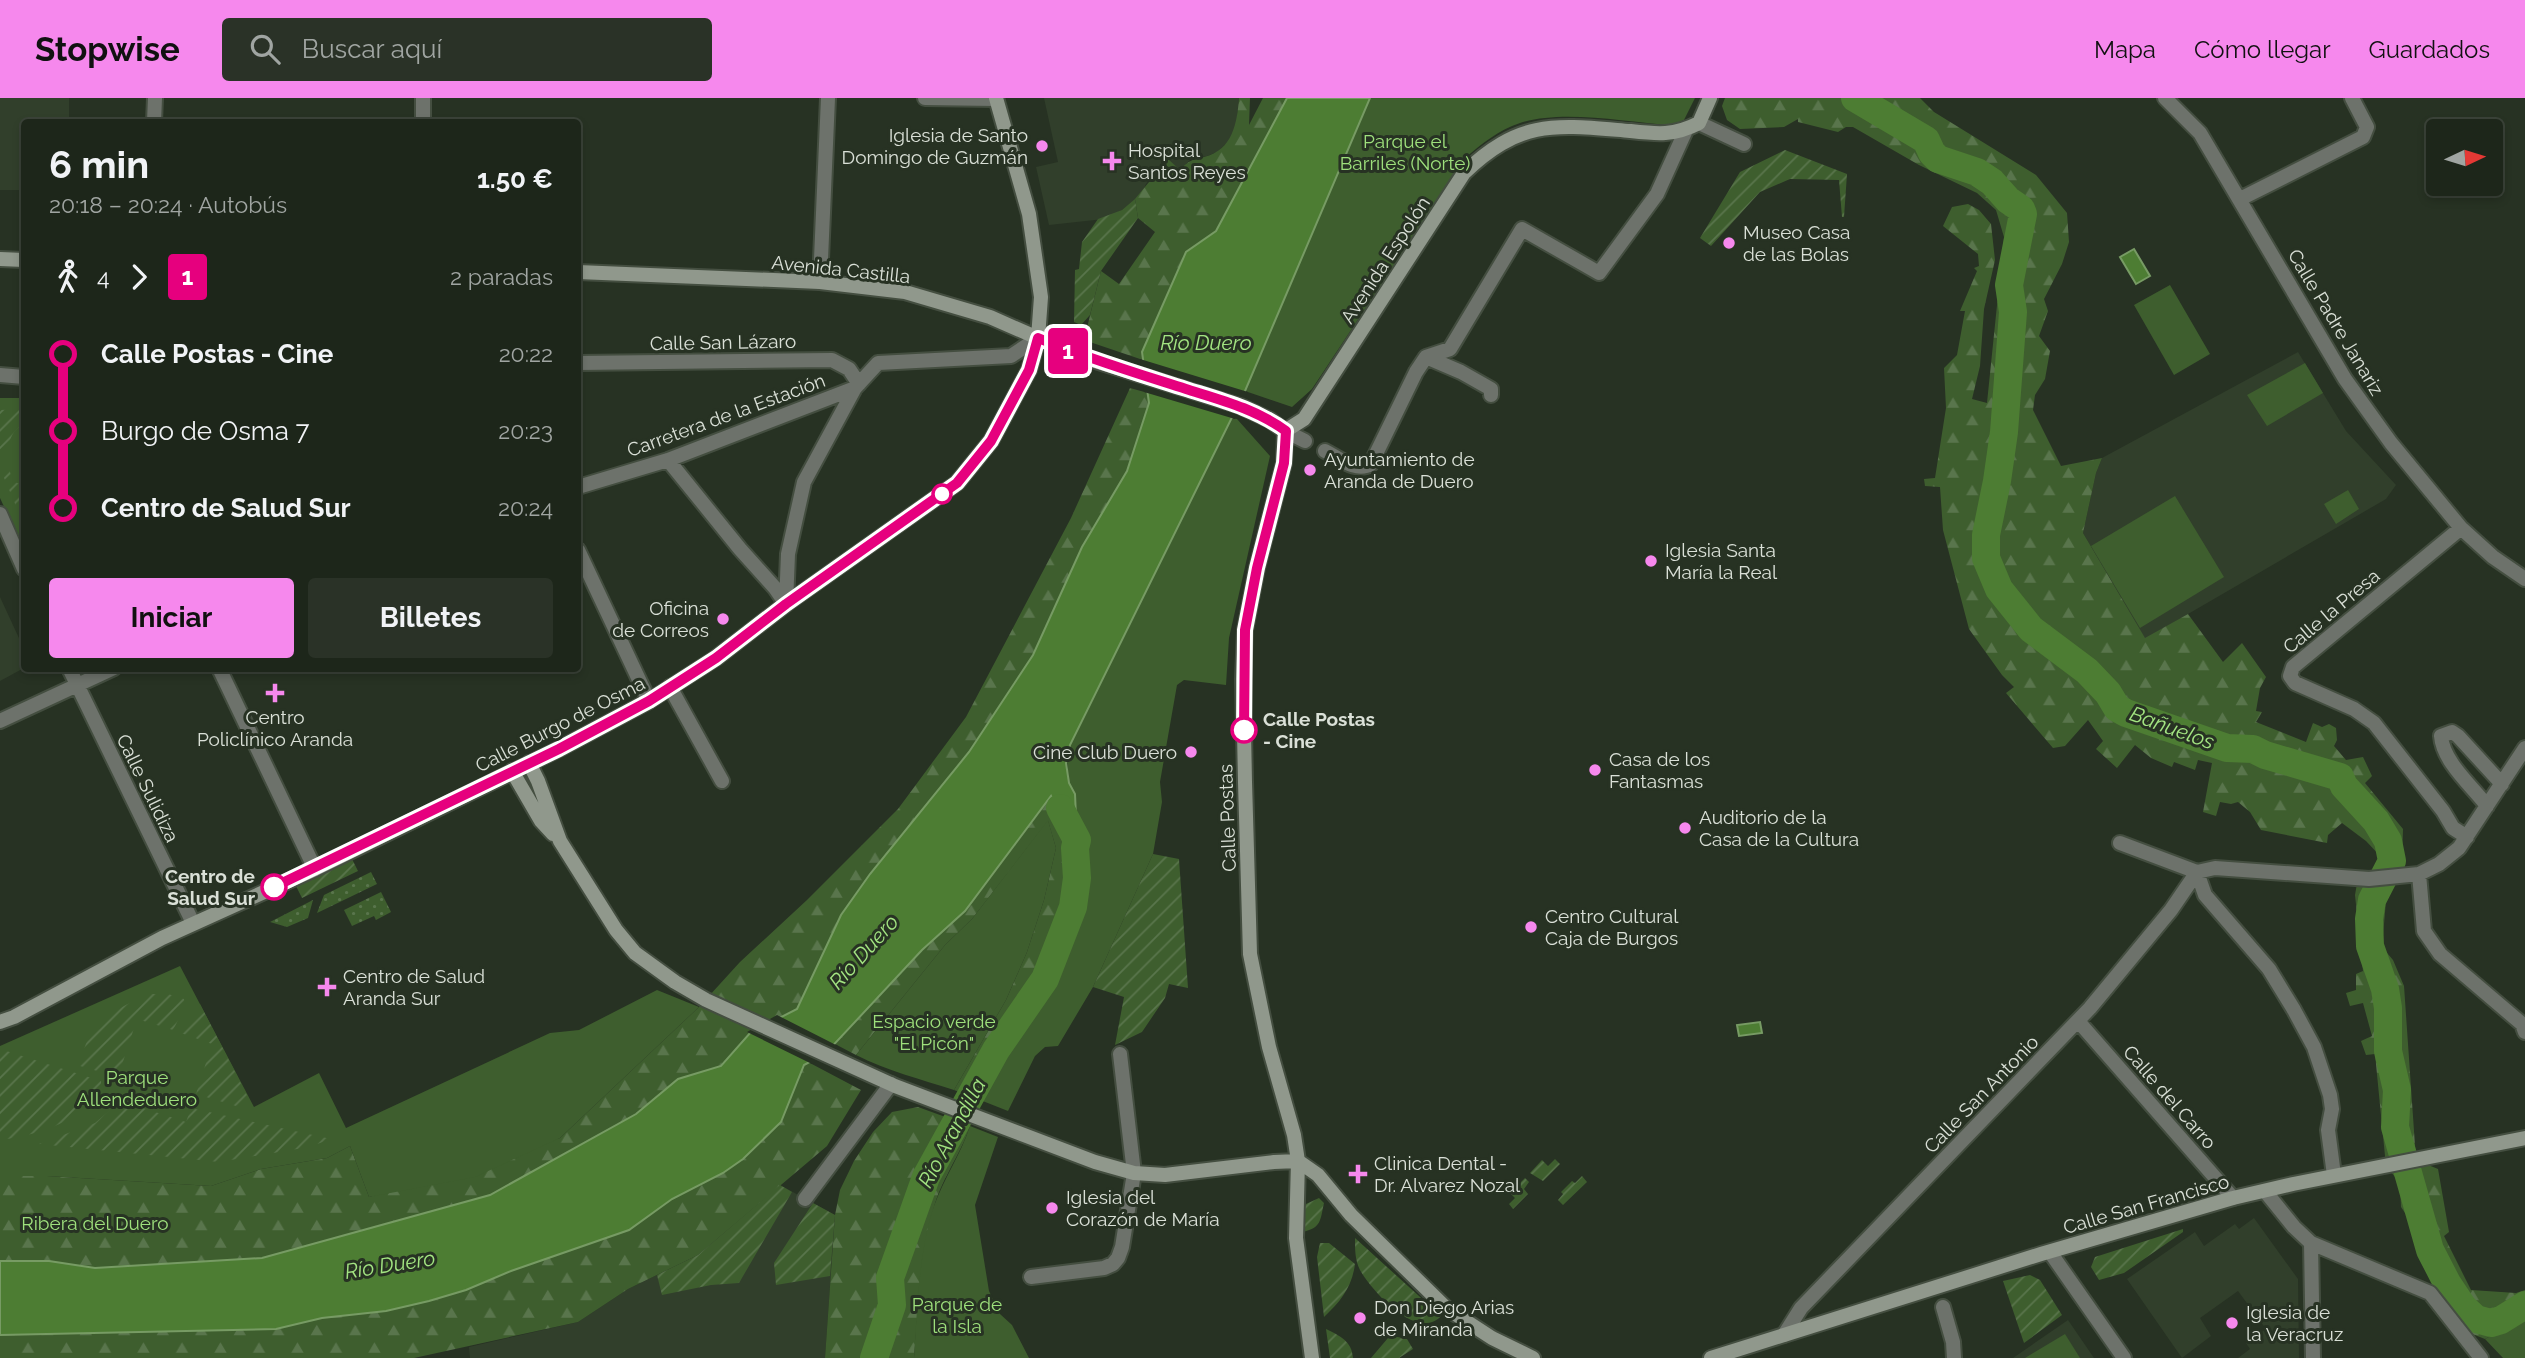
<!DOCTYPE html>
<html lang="es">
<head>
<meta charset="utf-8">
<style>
  body { margin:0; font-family:Raleway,sans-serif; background:#2a3227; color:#f1f3f6; height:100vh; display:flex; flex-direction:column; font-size:26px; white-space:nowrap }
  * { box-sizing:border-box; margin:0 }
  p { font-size:23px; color:#a0a5a2 }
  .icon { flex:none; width:38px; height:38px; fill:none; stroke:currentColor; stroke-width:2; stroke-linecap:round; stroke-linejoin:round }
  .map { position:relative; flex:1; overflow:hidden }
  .details { position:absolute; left:21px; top:21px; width:560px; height:553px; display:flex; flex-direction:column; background:#1d261a; border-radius:7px; box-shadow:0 4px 10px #0003,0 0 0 2px #3b4339 }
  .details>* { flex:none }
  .badge { padding:0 14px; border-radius:5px; font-size:24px; line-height:46px }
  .needle { width:46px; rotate:86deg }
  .buttons { position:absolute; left:2426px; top:21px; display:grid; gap:14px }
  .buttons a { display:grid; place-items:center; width:77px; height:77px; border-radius:7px; background:#1d261a; box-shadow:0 4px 10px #0003,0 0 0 2px #3b4339; font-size:35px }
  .map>.badge { position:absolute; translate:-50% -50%; box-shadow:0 0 0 4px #fff }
  .legs { display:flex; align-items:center; gap:10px; height:77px; padding:0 28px; font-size:23px }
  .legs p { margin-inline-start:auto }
  .head { display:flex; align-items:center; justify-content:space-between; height:119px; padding:0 28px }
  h1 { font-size:38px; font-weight:700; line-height:52px }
  .action { display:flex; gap:14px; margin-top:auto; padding:14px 28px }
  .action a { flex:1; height:80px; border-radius:7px; background:#f688ed; color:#111; font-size:28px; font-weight:700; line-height:80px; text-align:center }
  .action a+a { background:#2a3227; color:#f1f3f6 }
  ul { padding:0 28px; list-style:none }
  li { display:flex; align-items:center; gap:24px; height:77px; font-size:26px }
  li i { display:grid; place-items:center; width:10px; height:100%; margin:0 9px; background:currentColor }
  li i::after { content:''; width:18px; height:18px; margin:-9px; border:5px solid; border-radius:50%; background:#1d261a }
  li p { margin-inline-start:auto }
  li:first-child i { background:linear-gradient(#0000 50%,currentColor 0) }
  li:last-child i { background:linear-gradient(currentColor 50%,#0000 0) }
  header { display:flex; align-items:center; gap:42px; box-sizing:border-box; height:98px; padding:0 35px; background:#f688ed; color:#111 }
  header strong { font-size:33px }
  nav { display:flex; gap:38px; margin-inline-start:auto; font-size:24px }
  .search { width:490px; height:63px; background:#2a3227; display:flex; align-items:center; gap:18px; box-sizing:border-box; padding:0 24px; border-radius:7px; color:#a0a5a2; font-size:26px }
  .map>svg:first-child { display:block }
</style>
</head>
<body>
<header>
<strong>Stopwise</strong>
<div class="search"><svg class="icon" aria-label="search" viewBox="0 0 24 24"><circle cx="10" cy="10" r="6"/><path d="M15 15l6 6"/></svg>Buscar aquí</div>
<nav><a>Mapa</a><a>Cómo llegar</a><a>Guardados</a></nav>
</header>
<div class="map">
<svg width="2525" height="1260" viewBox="0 0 2525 1260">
  <defs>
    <pattern id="grass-dots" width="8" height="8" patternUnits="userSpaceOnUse" patternTransform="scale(1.75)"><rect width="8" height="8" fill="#3e5e2e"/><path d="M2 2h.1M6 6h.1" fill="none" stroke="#59754c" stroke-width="1.8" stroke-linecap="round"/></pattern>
    <pattern id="forest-firs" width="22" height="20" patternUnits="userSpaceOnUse" patternTransform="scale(1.75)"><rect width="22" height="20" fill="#3e5e2e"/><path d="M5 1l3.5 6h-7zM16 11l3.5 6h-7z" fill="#59754c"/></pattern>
    <pattern id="garden-furrows" width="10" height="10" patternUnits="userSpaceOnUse" patternTransform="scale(1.75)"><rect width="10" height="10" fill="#3e5e2e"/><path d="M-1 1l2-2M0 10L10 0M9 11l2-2" fill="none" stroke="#59754c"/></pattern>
  </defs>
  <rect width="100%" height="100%" fill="#273223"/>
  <path fill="#313f2b" d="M0 0H69V24H24V60H22L21 92H0Z
    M1044 0H1239L1236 29 1229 43 1217 54 1207 58 1191 61 1180 72 1167 61 1146 86 1141 97 1122 112 1104 121 1049 127 1036 69 1058 64Z
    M2298 254 2346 333 2396 387 2386 401 2145 541 2083 435 2096 375 2102 360Z
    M0 499 24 551V570L0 583Z
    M780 1087 835 1117 825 1260H470L469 1249 578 1224 628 1191 698 1157Z
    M2254 1120 2298 1181 2299 1260H2238L2250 1251 2246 1245 2266 1231 2238 1193 2200 1220 2211 1238 2182 1260 2127 1181 2195 1134 2204 1148 2235 1126 2239 1131Z
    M2068 1222 2094 1260H2013Z"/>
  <path fill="url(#grass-dots)" d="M371 774 377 786 317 815 324 797Z
    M381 794 391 814 376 822 374 818 352 828 344 812Z
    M313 802 308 820 287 829 270 824Z"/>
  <path fill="url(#forest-firs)" d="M1239 0H1250L1249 27 1263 0H1287L1216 133 1186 154 1143 254V262L1084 242 1101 173 1119 186 1155 134 1138 120 1135 101 1168 61 1180 72C1189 62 1192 62 1204 59 1233 52 1237 25 1239 0Z
    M1725 0H1920L1934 14 2036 77 2067 115 2069 144 2062 166 2044 201 2048 213 2039 238 2050 253 2045 281 2035 297 2033 312 2061 368 2102 360 2096 375 2083 435 2145 540 2188 516 2223 564 2242 545 2266 579 2260 590 2256 613 2262 614 2256 624 2306 644 2313 625 2322 629 2329 626 2336 630 2337 642 2334 648 2346 662 2363 659 2372 678 2365 685 2403 731 2402 762H2384L2366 743 2342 725 2328 737 2327 745 2261 732 2250 714 2238 704 2231 706 2220 704 2216 718 2203 714 2212 665 2198 662 2195 672 2174 664 2172 669 2151 660 2135 647 2117 670 2096 651 2103 643 2088 622 2065 648 2053 650 2006 595 2014 589 2002 577 1969 531 1943 432 1940 389 1925 388 1924 381 1935 380 1946 310 1944 270 1957 257 1965 213H1960L1977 173 1974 170 1979 168 1978 156 1943 128 1952 109 1968 106 1979 112 1991 126 1995 162 1984 211 1980 268 1972 301 1987 305 2004 139 1996 112 1977 95 1919 67 1853 29H1846L1838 34 1798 24V21L1784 29 1740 31 1727 22 1722 8Z
    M1130 290 1148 295 1149 305 1127 373 1082 449 1033 557 969 654 870 776 841 817 797 911 750 935 721 968 678 981 636 1016 491 1097 262 1160 95 1170 49 1163H0V1078H47L211 1088 261 1071 327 1060 350 1048 369 1099 560 1040 699 909 740 864 807 802 898 711 966 619 1071 420Z
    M1051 698 1070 739 1077 742 1075 750 1077 780 1073 809 1045 881 996 952 970 998 954 992 1006 902 1027 854 1044 802 1056 750 1048 723 972 821 945 847 856 957 835 946 922 852 965 813Z
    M2358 780H2383L2387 791 2382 849 2393 862 2404 888 2416 1062 2438 1071 2449 1134 2444 1138 2471 1192 2516 1195 2525 1192V1219L2485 1241 2457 1230 2428 1176 2418 1134 2401 1109 2400 1085 2386 1068 2375 956 2366 957 2361 943 2372 938 2363 905 2350 908 2346 895 2356 892V876L2363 873 2355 797Z
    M808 964 861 992 827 1048 698 1157 628 1191 578 1224 414 1260H0V1237L109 1234 322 1220 386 1213 429 1203 466 1192 511 1173 629 1132 672 1101 723 1075 743 1061 797 983 804 967Z
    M918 1009 970 1028C960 1058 940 1083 933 1113 920 1161 918 1211 914 1260H825L835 1117 840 1092 854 1063 873 1034 892 1014Z"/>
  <path fill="#3e5e2e" d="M1370 0H1695L1684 22 1671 27C1625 24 1562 11 1520 25 1498 32 1482 46 1465 60L1312 291 1292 309 1245 293Z
    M2170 187 2210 256 2174 277 2134 207Z
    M2305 265 2323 295 2267 328 2247 297Z
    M0 300H24V452L0 400Z
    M1231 320 1237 321 1270 358 1229 540 1226 587 1184 582 1177 587 1160 684 1162 704 1153 756 1093 889 1058 948 1045 949 1035 958 1008 1013 970 998 1003 942 1043 885 1070 815 1075 793 1077 742 1075 696 1069 685 1067 662 1070 647Z
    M2348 392 2359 411 2336 426 2324 406Z
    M2175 398 2224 479 2140 530 2091 448Z
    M1048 722 1056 750 1044 802 1027 854 1006 902 954 992C920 981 888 973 856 957L945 847 972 821Z
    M180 868 254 1009 319 975 346 1030 550 935 579 932 657 892 699 909 560 1040 475 1079 369 1099 350 1048 327 1060 261 1071 211 1088 47 1078H0V948Z
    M970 1028 998 1039 975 1107 989 1193 1000 1216 1012 1227 1029 1260H914C917 1214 919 1151 934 1108 944 1080 961 1056 970 1028Z
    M2525 1219V1260H2503L2485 1241Z
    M2065 1236 2080 1260H2025Z"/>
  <path fill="url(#garden-furrows)" d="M1785 52 1847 76 1844 119H1842L1839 82 1790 81 1760 94 1711 148 1700 140 1740 74Z
    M1135 101 1138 120 1101 173 1090 217 1081 227 1074 224 1075 172 1079 171 1082 144 1098 121 1122 112Z
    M24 311V327C8 333 11 347 4 360L0 361V312Z
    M9 371 13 383 24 388V427L2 375Z
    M1153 756 1179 761 1188 890 1169 886 1165 900 1142 934 1115 947 1124 899 1093 889Z
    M352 761 358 773 302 800 296 788Z
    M150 896H168L184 901 185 909 173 932 137 921 118 979 80 968C86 925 114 911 150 896Z
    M200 906 250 1003 236 1008 196 996 212 946 181 935 193 913Z
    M0 951 101 983 102 1004C70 1023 38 1038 0 1042Z
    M121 1003 186 1024 191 1010 331 1041 309 1049 219 1064 39 1046 95 1025Z
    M1555 1061 1560 1066 1543 1083 1530 1075 1542 1062 1548 1068Z
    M1582 1078 1587 1084 1563 1107 1558 1102 1563 1096 1561 1094 1572 1083 1575 1085Z
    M1525 1080 1529 1084 1524 1091 1528 1096 1513 1111 1509 1106 1515 1100 1510 1095Z
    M780 1087 792 1094 739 1185 711 1187 662 1197 657 1177 698 1157Z
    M1319 1100 1324 1105C1320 1122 1322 1130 1302 1134L1301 1117 1306 1106Z
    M813 1105 835 1117 830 1178 776 1187 774 1165Z
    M2183 1131V1134L2124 1175 2099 1182 2091 1169 2095 1159Z
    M1355 1140 1441 1218C1417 1244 1372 1193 1360 1172 1355 1162 1355 1152 1355 1140Z
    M1320 1145H1329L1355 1166C1352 1189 1341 1203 1324 1219L1317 1159Z
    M2030 1177 2040 1182 2062 1217 2024 1245 2003 1183Z
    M1326 1231C1340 1238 1352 1243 1353 1260H1330Z
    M1393 1238 1407 1241 1413 1251 1399 1260H1371L1388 1240Z"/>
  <path fill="#4d7d33" stroke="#779b64" stroke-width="2" d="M1287 0H1370L1245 293 1070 647 1066 665 1069 685 1075 696 1077 742 1070 739 1051 698 965 813 922 852 826 955 804 967 781 1024 743 1061 723 1075 672 1101 629 1132 511 1173 466 1192 429 1203 386 1213 322 1220 276 1231 0 1237V1163H49L95 1170 262 1160 490 1097 636 1016 678 981 721 968 750 935 797 911 841 817 870 776 969 654 1033 557 1082 449 1127 373 1149 305 1142 254 1186 154 1216 133Z
    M2134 151 2150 178 2136 186 2120 159Z
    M1760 924 1762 935 1739 938 1737 927Z"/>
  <path fill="#273223" d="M1140 261 1248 294 1235 321 1144 294Z
    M777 917 838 948 828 958 812 966 747 934Z"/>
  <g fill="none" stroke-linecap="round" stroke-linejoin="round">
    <path stroke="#4d7d33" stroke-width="28" d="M1855 0 1926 42 1932 55 1938 61 1977 74 1992 84 2008 102 2021 111 2023 116 2009 187 2013 214 2004 334 1997 383 1986 437V460L1999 491 2031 531 2087 573 2108 595 2117 610 2126 615 2227 650 2253 651 2265 657 2340 679 2344 688 2376 723 2388 743 2392 763 2372 802 2369 821 2370 848 2385 891 2388 910V953L2397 992 2395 1029 2430 1152 2447 1185 2463 1209 2476 1221 2491 1225 2501 1222 2525 1207
      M874 1260 892 1207 890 1180 926 1079 996 952 1045 881 1073 809 1077 780 1075 750 1077 742 1060 710"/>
    <g stroke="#444e40" stroke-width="18">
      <path id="street" d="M925 0 996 1
        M2165 0 2200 35 2345 281 2391 345 2461 430 2493 459 2525 481
        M154 24 155 0
        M423 24V0
        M1699 25 1744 46
        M2240 101 2363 39 2367 29 2352 0
        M820 184 828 0
        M1426 259 1450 251 1522 131 1599 175 1657 96 1686 32
        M1426 259 1461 274 1491 291V297
        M578 265 832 262 849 271 859 286
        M0 277 24 279
        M1285 333 1305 343
        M1325 353C1339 360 1356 375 1371 366L1416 274 1426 259
        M668 362 740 451 775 490 786 506
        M578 389 668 362 855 290 878 265 1011 258 1038 240
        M0 416 24 471
        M2461 430 2293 569 2290 578 2295 585 2354 611 2374 625 2443 713 2453 730 2467 739
        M578 452 649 603
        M786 506 788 456 804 384 855 290
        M69 570 193 825
        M219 570 315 771
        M670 589 722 683
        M0 623 114 570
        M2487 708C2472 688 2443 664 2441 638L2452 634 2458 638 2502 686
        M2120 745 2197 774 2215 770 2369 781 2419 776 2439 766 2459 750 2525 650
        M2197 774 2205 797 2269 871 2294 912 2314 949 2330 997 2332 1011 2328 1032 2334 1077
        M2419 776 2424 833 2440 856 2522 926 2525 934
        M2078 923 2233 1100
        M2265 1093 2294 1129 2311 1145 2430 1195 2481 1260
        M805 1101 891 986
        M2311 1145 2313 1260
        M2050 1154 2124 1260
        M1031 1179 1104 1170 1113 1166 1118 1160 1122 1149 1134 1075 1120 956
        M1943 1209 1953 1244 1954 1260
        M1784 1237 1801 1210 2090 910 2171 812 2197 774"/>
    </g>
    <g stroke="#444e40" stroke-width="18">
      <path id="secondary" d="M0 161 24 162
        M578 174 820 184 905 194 990 219 1079 258 1240 308 1270 322 1285 333
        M1285 333 1284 365 1257 470 1245 532 1243 581 1245 684 1250 856 1269 949 1294 1037 1298 1063 1296 1140 1312 1260
        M1285 333 1304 321 1464 75C1521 20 1557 27 1630 33 1657 36 1674 38 1699 25L1710 0
        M529 665 538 683 560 743 616 832 635 855 675 884 706 902 895 988 1095 1064 1134 1075 1165 1077 1274 1064 1298 1063
        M512 673 541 723 553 736
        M0 924 14 919 162 840 315 771 559 651 649 603 716 560 786 506 957 385 991 343 1029 272 1038 240 1041 199 1029 116 996 0
        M1298 1063 1318 1077 1351 1117 1446 1210 1492 1240 1533 1260
        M1711 1260 2041 1156 2233 1100 2293 1086 2525 1040"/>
    </g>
    <use href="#street" stroke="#6d726b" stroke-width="14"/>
    <use href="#secondary" stroke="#90988c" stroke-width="14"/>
  </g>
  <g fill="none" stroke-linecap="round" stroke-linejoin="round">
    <g stroke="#fff" stroke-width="16">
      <path id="line-1" d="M274 789 559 651 649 603 716 560 786 506 957 385 991 343 1029 272 1038 240C1086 260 1136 275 1186 291 1221 302 1256 311 1286 333L1284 365 1257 470 1245 532 1244 632"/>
    </g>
    <use href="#line-1" stroke="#e6007e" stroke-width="10"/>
  </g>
  <g fill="#f688ed" stroke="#273223" stroke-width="2.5">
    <circle cx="1042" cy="48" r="7"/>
    <path d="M1108.5 52.5h7v7h7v7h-7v7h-7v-7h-7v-7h7z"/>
    <circle cx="1729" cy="145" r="7"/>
    <circle cx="1310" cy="372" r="7"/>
    <circle cx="1651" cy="463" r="7"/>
    <circle cx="723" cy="521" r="7"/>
    <path d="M271.5 584.5h7v7h7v7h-7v7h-7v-7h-7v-7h7z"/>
    <circle cx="1191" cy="654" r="7"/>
    <circle cx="1595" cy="672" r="7"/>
    <circle cx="1685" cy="730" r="7"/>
    <circle cx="1531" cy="829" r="7"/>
    <path d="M323.5 878.5h7v7h7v7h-7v7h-7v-7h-7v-7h7z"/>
    <path d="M1354.5 1065.5h7v7h7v7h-7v7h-7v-7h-7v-7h7z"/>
    <circle cx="1052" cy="1110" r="7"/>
    <circle cx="1360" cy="1220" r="7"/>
    <circle cx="2232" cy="1225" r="7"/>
  </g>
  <g fill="#fff" stroke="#e6007e" stroke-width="3.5">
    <circle cx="942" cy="396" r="9"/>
    <circle cx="1244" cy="632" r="12"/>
    <circle cx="274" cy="789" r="12"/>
  </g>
  <g text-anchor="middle" stroke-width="6" stroke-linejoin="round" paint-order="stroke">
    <g font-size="19" fill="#dae0d7" stroke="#273223" text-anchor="start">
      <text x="1028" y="44" text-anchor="end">Iglesia de Santo<tspan x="1028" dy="22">Domingo de Guzmán</tspan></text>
      <text x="1128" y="59">Hospital<tspan x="1128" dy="22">Santos Reyes</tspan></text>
      <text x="1743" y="141">Museo Casa<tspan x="1743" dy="22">de las Bolas</tspan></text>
      <text x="1324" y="368">Ayuntamiento de<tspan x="1324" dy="22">Aranda de Duero</tspan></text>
      <text x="1665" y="459">Iglesia Santa<tspan x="1665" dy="22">María la Real</tspan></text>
      <text x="709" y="517" text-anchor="end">Oficina<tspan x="709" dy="22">de Correos</tspan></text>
      <text x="275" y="626" text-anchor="middle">Centro<tspan x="275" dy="22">Policlínico Aranda</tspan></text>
      <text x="1177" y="661" text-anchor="end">Cine Club Duero</text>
      <text x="1609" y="668">Casa de los<tspan x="1609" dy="22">Fantasmas</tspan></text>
      <text x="1699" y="726">Auditorio de la<tspan x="1699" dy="22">Casa de la Cultura</tspan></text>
      <text x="1545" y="825">Centro Cultural<tspan x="1545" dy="22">Caja de Burgos</tspan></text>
      <text x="343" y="885">Centro de Salud<tspan x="343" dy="22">Aranda Sur</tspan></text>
      <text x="1374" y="1072">Clinica Dental -<tspan x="1374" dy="22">Dr. Alvarez Nozal</tspan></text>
      <text x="1066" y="1106">Iglesia del<tspan x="1066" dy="22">Corazón de María</tspan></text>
      <text x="1374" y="1216">Don Diego Arias<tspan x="1374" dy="22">de Miranda</tspan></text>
      <text x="2246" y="1221">Iglesia de<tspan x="2246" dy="22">la Veracruz</tspan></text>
    </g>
    <g font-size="19" fill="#9ee07c" stroke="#273223">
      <text x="1405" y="50">Parque el<tspan x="1405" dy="22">Barriles (Norte)</tspan></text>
      <text x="934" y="930">Espacio verde<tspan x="934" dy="22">"El Picón"</tspan></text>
      <text x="137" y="986">Parque<tspan x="137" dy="22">Allendeduero</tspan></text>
      <text x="95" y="1132">Ribera del Duero</text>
      <text x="957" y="1213">Parque de<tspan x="957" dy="22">la Isla</tspan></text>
    </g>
    <g font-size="19" fill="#dae0d7" stroke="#273223">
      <text transform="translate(1385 162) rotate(-57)" y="7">Avenida Espolón</text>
      <text transform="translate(841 171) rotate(6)" y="7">Avenida Castilla</text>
      <text transform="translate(2336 224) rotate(59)" y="7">Calle Padre Janariz</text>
      <text transform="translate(723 244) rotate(-1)" y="7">Calle San Lázaro</text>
      <text transform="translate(726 317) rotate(-20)" y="7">Carretera de la Estación</text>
      <text transform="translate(2331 513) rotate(-40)" y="7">Calle la Presa</text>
      <text transform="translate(560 626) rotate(-27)" y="7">Calle Burgo de Osma</text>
      <text transform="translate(148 690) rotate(64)" y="7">Calle Sulidiza</text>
      <text transform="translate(1227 720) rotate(-92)" y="7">Calle Postas</text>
      <text transform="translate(1981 996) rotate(-46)" y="7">Calle San Antonio</text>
      <text transform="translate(2170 999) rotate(49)" y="7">Calle del Carro</text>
      <text transform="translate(2146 1106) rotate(-16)" y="7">Calle San Francisco</text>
    </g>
    <g font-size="19" font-weight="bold" fill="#dae0d7" stroke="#273223" text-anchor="start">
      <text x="1263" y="628">Calle Postas<tspan x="1263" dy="22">- Cine</tspan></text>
      <text x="255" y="785" text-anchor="end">Centro de<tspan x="255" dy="22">Salud Sur</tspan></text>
    </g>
    <g font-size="21" font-style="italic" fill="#a3e582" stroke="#273223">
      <text x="1206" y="252">Río Duero</text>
      <text transform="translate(2172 630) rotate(20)" y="7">Bañuelos</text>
      <text transform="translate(864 854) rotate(-48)" y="7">Río Duero</text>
      <text transform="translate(952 1035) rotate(-62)" y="7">Río Arandilla</text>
      <text transform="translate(390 1167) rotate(-9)" y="7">Río Duero</text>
    </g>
  </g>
</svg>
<div class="buttons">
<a><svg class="needle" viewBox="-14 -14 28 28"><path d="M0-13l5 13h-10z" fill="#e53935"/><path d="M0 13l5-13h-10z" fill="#a0a5a2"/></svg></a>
</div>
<b class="badge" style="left:1068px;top:253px;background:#e6007e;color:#fff">1</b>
<section class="details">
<div class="head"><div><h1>6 min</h1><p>20:18 – 20:24 · Autobús</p></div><b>1.50 €</b></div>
<div class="legs"><svg class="icon" aria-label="walk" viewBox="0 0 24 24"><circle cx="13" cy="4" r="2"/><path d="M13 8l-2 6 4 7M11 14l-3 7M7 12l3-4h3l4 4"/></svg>4<svg class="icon" aria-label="forward" viewBox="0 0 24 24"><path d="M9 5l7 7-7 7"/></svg><b class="badge" style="background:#e6007e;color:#fff">1</b><p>2 paradas</p></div>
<ul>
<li><i style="color:#e6007e"></i><b>Calle Postas - Cine</b><p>20:22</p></li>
<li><i style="color:#e6007e"></i><span>Burgo de Osma 7</span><p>20:23</p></li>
<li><i style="color:#e6007e"></i><b>Centro de Salud Sur</b><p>20:24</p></li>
</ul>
<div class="action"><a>Iniciar</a><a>Billetes</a></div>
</section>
</div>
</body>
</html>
